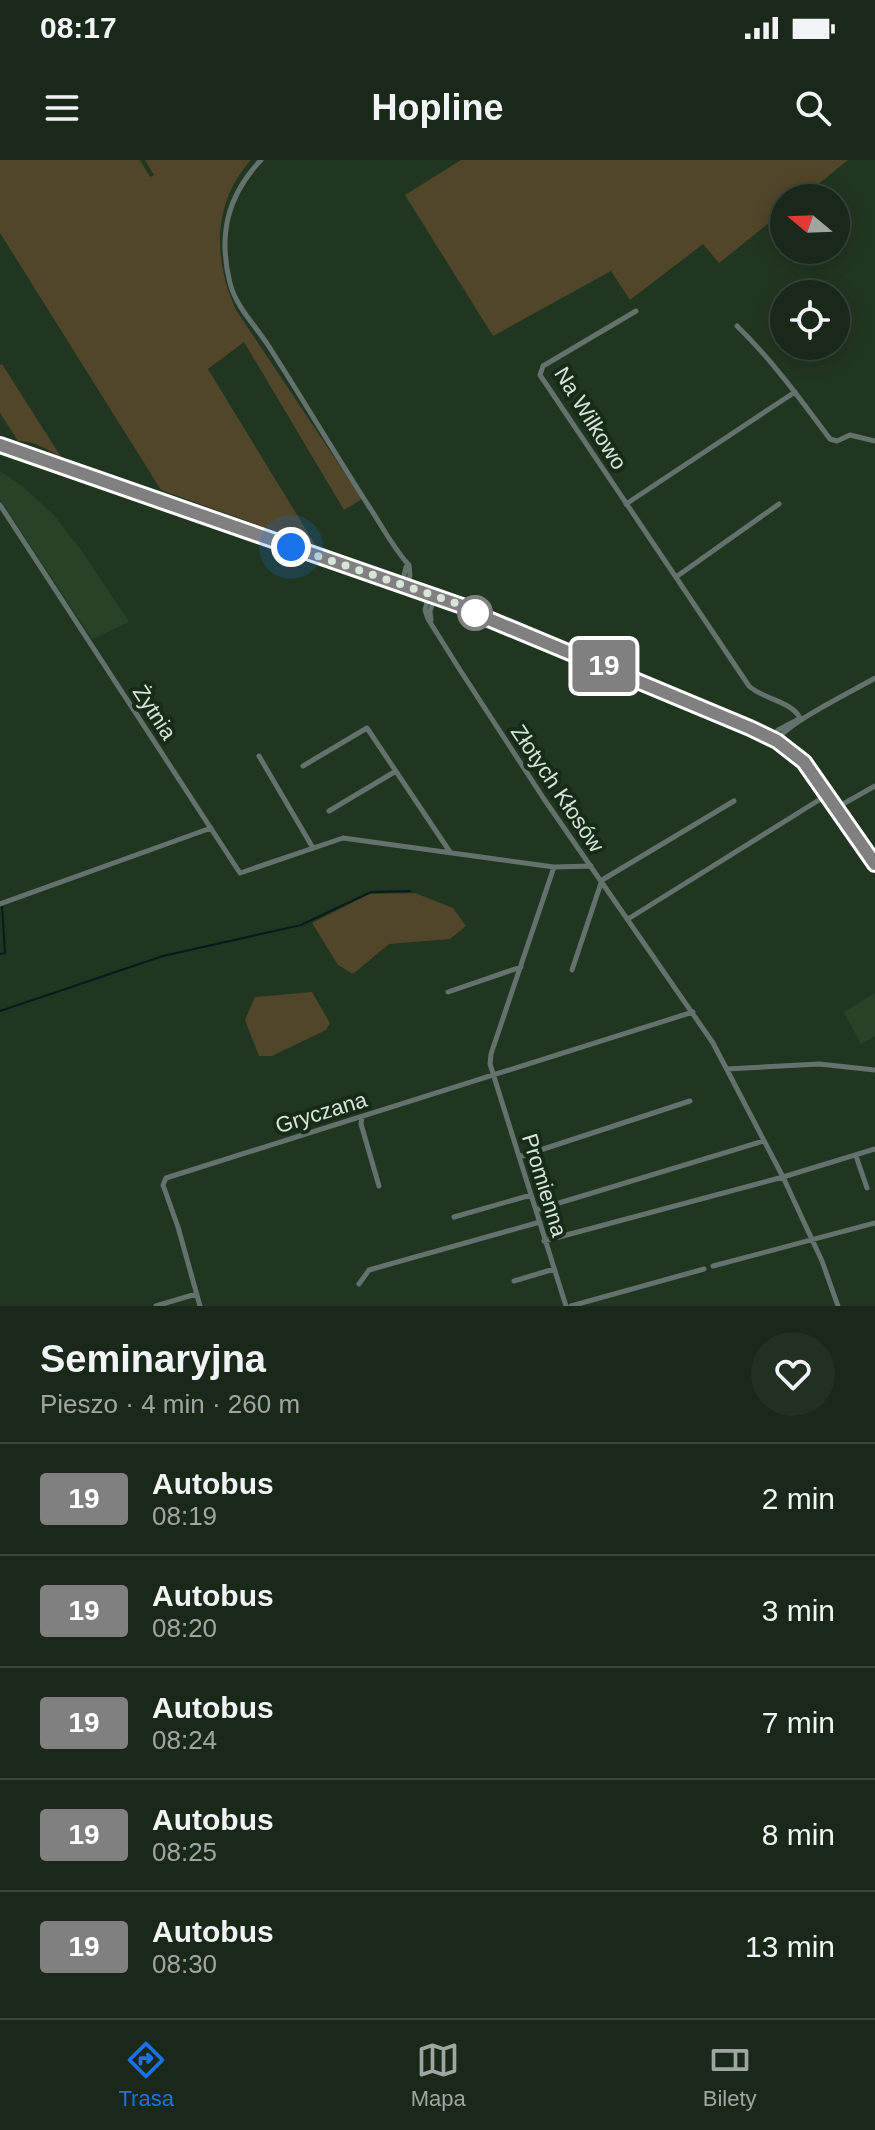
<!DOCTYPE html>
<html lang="pl">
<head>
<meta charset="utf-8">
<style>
  body { margin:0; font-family:Arial,sans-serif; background:#223022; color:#f1f3f6; height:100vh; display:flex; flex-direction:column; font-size:30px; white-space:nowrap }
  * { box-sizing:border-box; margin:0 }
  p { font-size:26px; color:#9fa6a2 }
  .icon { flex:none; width:44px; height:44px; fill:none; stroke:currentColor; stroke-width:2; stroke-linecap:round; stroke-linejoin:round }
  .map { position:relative; height:1146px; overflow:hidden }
  .sheet { display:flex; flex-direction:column; background:#192819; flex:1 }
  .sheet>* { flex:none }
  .badge { padding:0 16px; border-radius:6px; font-size:28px; line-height:52px }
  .needle { width:52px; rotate:289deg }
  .tools { position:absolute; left:770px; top:24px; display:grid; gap:16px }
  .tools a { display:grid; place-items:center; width:80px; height:80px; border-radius:50%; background:#192819; box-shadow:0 4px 20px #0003,0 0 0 2px #374438; font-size:40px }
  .you { position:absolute; width:40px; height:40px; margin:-20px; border:6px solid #fff; border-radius:50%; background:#1a73e8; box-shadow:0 0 0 12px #1a73e833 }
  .map>.badge { position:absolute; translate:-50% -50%; box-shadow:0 0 0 4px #fff }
  .round { display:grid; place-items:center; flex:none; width:84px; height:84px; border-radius:42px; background:#223022 }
  .head { display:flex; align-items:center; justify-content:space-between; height:136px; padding:0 40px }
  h1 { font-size:38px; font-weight:700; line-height:60px }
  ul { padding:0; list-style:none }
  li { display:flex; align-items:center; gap:24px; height:112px; padding:0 40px; border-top:2px solid #374438 }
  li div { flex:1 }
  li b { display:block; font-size:30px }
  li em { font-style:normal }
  li .badge { min-width:88px; font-weight:700; text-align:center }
  .status { display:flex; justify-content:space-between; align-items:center; height:56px; padding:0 40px; background:#192819; direction:ltr }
  .status svg { height:22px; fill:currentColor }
  header { display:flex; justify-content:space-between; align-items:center; height:104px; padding:0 40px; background:#192819; font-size:36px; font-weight:700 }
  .dock { display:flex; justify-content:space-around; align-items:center; height:112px; border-top:2px solid #374438; background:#192819; font-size:22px; color:#9fa6a2 }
  .dock a { display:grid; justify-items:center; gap:4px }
  .dock .active { color:#1a73e8 }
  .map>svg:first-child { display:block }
</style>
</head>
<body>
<div class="status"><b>08:17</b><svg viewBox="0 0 49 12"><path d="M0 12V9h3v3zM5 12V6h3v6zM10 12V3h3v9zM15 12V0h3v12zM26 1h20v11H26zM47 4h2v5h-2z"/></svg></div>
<header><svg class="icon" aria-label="menu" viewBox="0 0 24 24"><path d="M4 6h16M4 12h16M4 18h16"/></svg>Hopline<svg class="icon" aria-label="search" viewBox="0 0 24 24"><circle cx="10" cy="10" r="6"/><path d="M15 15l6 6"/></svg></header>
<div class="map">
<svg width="875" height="1146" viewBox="0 0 875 1146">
  <rect width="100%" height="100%" fill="#213621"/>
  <path fill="#274227" d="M0 311 22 326 53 354 79 387 129 462 92 479 0 339Z
    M875 833V876L861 884 844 852Z"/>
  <path fill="#51452a" d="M0 0H140L150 17 154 15 145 0H251C212 43 213 99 236 150L362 339 344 350 244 182 208 209 316 386 161 330 0 73Z
    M461 0H848L801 38H784V51L719 103 703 84 630 140 611 111 493 176 405 35Z
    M2 204 61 297C48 290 33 280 18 281L0 253V205Z
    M415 733 453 748 466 766 450 779 389 784 353 814 338 805 312 763 369 734Z
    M312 832 330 863 326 870 272 896H259L245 860 255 837Z"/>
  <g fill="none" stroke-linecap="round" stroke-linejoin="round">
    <path stroke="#041c1e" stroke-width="2" d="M0 794 5 793 2 746
      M0 851 163 796 301 765 371 732 410 731"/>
    <path stroke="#62726d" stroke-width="5" d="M261 0C227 36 218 75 230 123 236 147 255 165 268 185 302 238 334 292 368 345 381 364 393 388 409 405L410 415 407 426
      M636 151 543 206 540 215 749 526C764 540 790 540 800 558
      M737 166C772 200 801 240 830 279L837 281 850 275 875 281
      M626 344 795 232
      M0 345 240 713 343 678 554 707 591 706
      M676 417 779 344
      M402 424 406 407
      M428 438 425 450 428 459 460 510 544 639 713 883 783 1017 822 1101 838 1146
      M431 460 430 451 434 440
      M773 576 778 570 801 558
      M778 579C791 561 853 531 875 518
      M259 596 313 688
      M303 606 367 568 450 692
      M836 648 875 626
      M329 651 396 611
      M554 707 491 894 490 904 566 1146
      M0 744 211 668
      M628 759 827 635
      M572 810 602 720 734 641
      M448 832 521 807
      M727 909 819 904 875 910
      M362 957 361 964 379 1026
      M856 996 867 1028
      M519 997 690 941
      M536 1050 764 981
      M454 1057 531 1035
      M544 1081 783 1017 875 989
      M713 1106 875 1063
      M514 1121 554 1109
      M359 1124 369 1110 540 1062
      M156 1146 196 1134
      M200 1146 178 1067 163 1025 166 1018 693 852
      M571 1146 704 1109"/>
    <path stroke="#92b3a8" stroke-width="6" d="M0 285 482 456 718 553 774 579 804 602
      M352 407 469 449
      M726 554 770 572 794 589 875 704"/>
  </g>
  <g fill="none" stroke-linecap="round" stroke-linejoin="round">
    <g stroke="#fff" stroke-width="18">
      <path id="line" d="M0 285 462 446 479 455 750 568 777 581 804 602 875 704"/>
    </g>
    <use href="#line" stroke="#808080" stroke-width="12"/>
    <path stroke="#d7e5d7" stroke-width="8" stroke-dasharray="0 14.4" d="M291 387 453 442 475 453"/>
  </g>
  <circle fill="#fff" stroke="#808080" stroke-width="4" cx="475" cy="453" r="16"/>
  <g text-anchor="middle" stroke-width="8" stroke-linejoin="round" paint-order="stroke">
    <g font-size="22" fill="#d7e5d7" stroke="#172c18">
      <text transform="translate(591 258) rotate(58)" y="8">Na Wilkowo</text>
      <text transform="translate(155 552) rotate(57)" y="8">Żytnia</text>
      <text transform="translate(558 628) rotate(56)" y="8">Złotych Kłosów</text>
      <text transform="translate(321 952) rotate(-17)" y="8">Gryczana</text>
      <text transform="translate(545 1025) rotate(73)" y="8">Promienna</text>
    </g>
  </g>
</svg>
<div class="tools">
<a><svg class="needle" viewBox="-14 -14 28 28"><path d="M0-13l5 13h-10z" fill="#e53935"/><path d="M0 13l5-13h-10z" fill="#9fa6a2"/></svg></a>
<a><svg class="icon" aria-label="locate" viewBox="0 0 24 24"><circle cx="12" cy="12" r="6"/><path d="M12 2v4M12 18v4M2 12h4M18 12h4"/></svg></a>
</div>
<div class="you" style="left:291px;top:387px"></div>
<b class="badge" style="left:604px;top:506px;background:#808080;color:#fff">19</b>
</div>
<section class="sheet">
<div class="head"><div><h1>Seminaryjna</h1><p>Pieszo · 4 min · 260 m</p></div><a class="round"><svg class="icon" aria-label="heart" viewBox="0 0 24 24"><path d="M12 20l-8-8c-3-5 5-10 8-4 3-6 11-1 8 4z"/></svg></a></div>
<ul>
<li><span class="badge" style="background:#808080;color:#fff">19</span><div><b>Autobus</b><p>08:19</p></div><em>2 min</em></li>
<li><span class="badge" style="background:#808080;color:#fff">19</span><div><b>Autobus</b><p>08:20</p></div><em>3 min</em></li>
<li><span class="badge" style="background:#808080;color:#fff">19</span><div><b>Autobus</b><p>08:24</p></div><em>7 min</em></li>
<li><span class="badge" style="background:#808080;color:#fff">19</span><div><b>Autobus</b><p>08:25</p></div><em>8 min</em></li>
<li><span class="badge" style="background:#808080;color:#fff">19</span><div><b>Autobus</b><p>08:30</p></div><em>13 min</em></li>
</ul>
</section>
<nav class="dock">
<a class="active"><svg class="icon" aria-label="directions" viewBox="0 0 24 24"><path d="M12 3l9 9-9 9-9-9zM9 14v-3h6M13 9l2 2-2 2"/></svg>Trasa</a>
<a><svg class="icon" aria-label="map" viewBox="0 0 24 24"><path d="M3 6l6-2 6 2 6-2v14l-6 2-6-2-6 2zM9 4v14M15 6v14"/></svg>Mapa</a>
<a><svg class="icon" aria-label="tickets" viewBox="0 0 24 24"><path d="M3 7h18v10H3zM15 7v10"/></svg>Bilety</a>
</nav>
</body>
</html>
